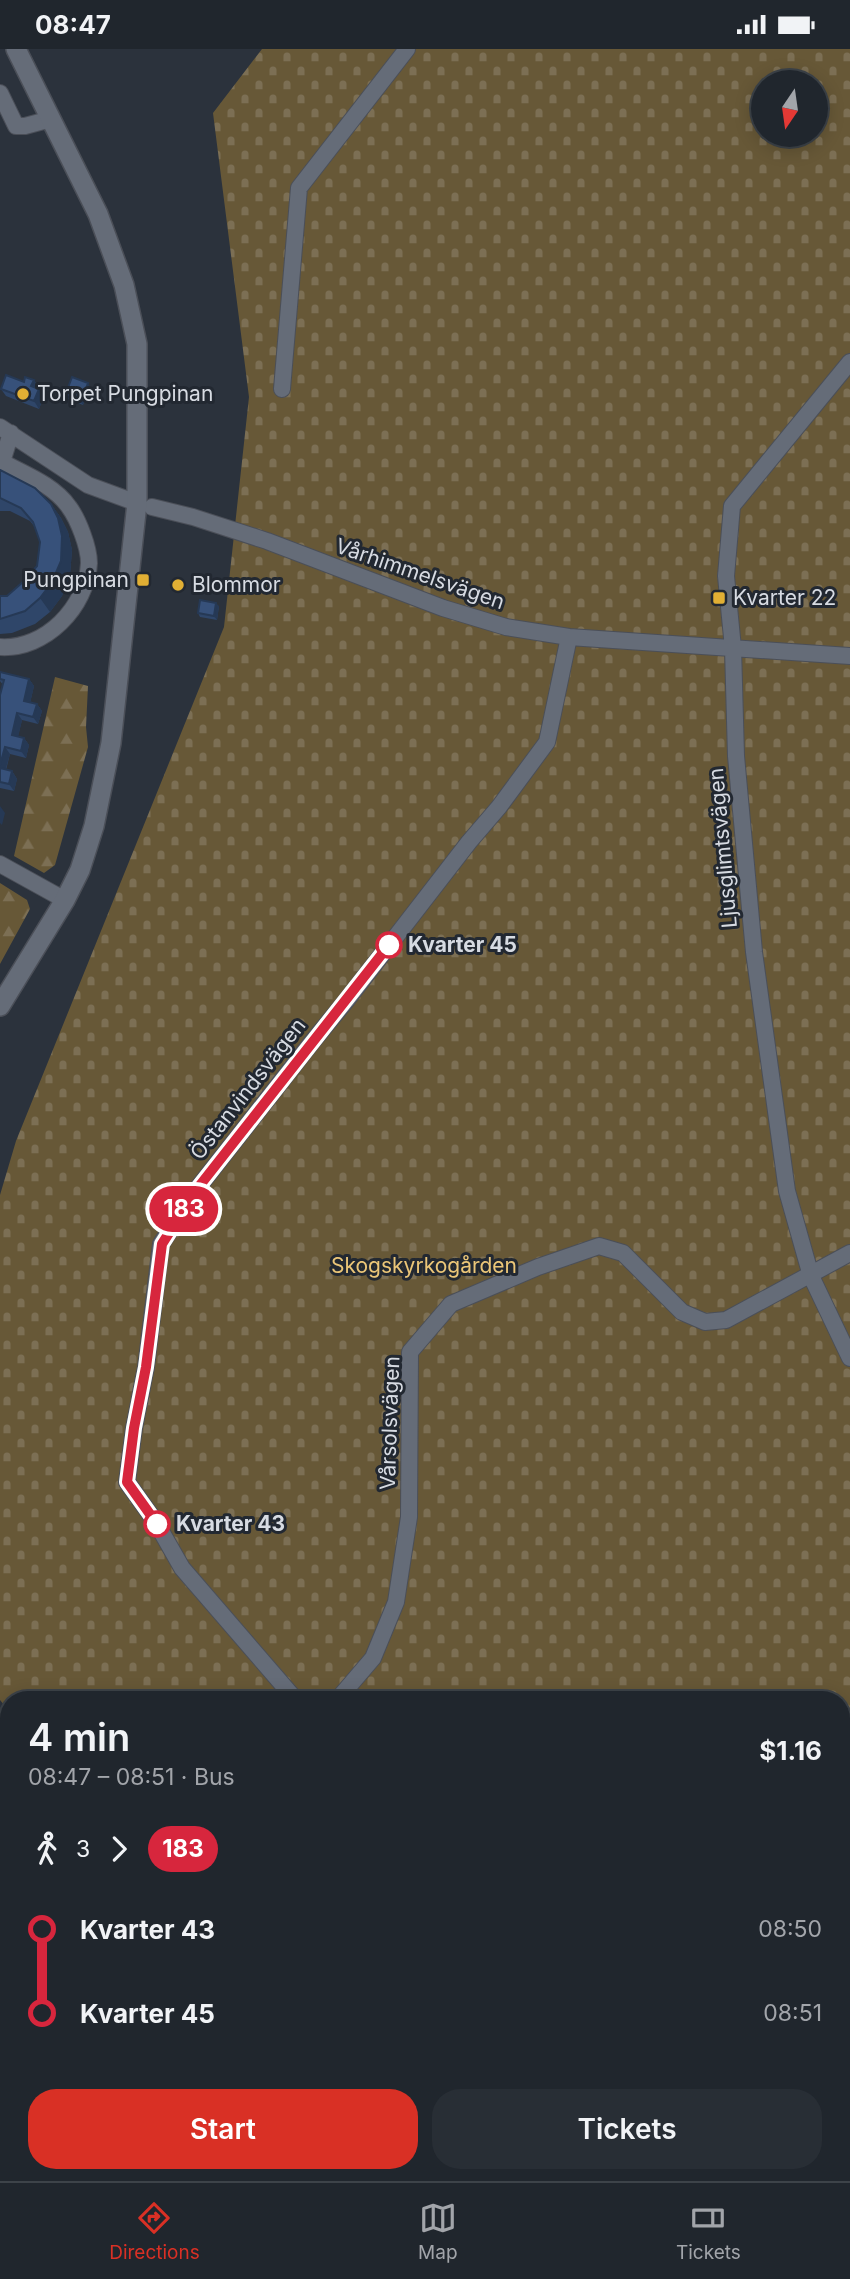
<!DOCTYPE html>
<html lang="en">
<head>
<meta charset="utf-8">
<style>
  body { margin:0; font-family:Inter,sans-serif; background:#282e35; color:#f1f3f6; height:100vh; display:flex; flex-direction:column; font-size:26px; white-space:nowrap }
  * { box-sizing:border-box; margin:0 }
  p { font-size:23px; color:#a2a5aa }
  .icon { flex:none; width:38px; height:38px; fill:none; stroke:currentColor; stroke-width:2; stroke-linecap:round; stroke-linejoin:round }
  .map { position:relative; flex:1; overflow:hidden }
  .sheet { position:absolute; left:0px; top:1642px; width:850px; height:492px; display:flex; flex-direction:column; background:#20262d; border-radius:28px 28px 0 0; box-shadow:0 4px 18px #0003,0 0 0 2px #3d4349 }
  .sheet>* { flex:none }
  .badge { padding:0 14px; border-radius:23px; font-size:24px; line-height:46px }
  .needle { width:46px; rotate:193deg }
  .buttons { position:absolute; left:751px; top:21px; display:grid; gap:14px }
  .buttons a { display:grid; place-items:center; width:77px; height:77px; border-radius:50%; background:#20262d; box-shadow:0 4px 18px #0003,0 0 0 2px #3d4349; font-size:35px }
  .map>.badge { position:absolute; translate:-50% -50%; box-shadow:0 0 0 4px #fff }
  .legs { display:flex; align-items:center; gap:10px; height:77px; padding:0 28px; font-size:23px }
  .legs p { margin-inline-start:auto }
  .overview { display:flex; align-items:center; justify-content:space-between; height:119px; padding:0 28px }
  h1 { font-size:38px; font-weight:600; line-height:52px }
  .button { display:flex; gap:14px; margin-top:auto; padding:14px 28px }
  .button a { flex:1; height:80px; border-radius:28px; background:#d93025; color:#fff; font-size:28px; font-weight:600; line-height:80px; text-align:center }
  .button a+a { background:#282e35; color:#f1f3f6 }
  ul { padding:0 28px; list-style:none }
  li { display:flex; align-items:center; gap:24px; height:84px; font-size:26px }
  li i { display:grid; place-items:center; width:10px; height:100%; margin:0 9px; background:currentColor }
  li i::after { content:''; width:18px; height:18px; margin:-9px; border:5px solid; border-radius:50%; background:#20262d }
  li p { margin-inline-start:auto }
  li:first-child i { background:linear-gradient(#0000 50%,currentColor 0) }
  li:last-child i { background:linear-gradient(currentColor 50%,#0000 0) }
  .status { display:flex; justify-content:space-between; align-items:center; height:49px; padding:0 35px; background:#20262d; direction:ltr }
  .status svg { height:19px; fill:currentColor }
  .tabs { display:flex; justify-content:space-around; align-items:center; height:98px; border-top:2px solid #3d4349; background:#20262d; font-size:19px; color:#a2a5aa }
  .tabs a { display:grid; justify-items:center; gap:4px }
  .tabs .selected { color:#d93025 }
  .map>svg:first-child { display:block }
</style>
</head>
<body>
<div class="status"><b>08:47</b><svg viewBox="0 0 49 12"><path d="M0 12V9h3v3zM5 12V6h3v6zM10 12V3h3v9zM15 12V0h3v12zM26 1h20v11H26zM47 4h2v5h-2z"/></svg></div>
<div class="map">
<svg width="850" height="2132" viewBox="0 0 850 2132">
  <defs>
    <pattern id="forest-firs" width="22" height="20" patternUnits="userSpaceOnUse" patternTransform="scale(1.75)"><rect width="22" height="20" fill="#675837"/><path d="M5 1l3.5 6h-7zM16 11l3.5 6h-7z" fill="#7c6f54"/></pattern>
    <pattern id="cemetery-stones" width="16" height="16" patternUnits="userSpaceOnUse" patternTransform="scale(1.75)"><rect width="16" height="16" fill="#675837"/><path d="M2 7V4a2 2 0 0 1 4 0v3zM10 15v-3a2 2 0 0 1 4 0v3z" fill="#7c6f54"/></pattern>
  </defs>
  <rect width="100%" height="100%" fill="#2b323c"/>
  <path fill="url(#forest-firs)" d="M55 628 88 637 86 678 88 698 55 816 44 824 14 807Z
    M0 834 27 851 30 860 0 915Z"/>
  <path fill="url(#cemetery-stones)" fill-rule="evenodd" d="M262 0H850V2132H454L445 2125 842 2124V1650H9V1662L0 1651V1146L16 1092 224 578 249 348 213 64ZM763 33H816V86H763Z"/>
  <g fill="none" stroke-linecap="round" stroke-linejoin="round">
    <g stroke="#4b4f58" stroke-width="18">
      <path id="minor" d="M0 44 16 77H25L51 70
        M850 313 732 457 726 527 733 599 736 707 754 903 787 1142 811 1227 850 1309
        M282 340 299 139 407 0
        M0 378 88 436 137 454
        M152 458 193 468 267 492 443 559 506 578 569 588 850 607
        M0 598C45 601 87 558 89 514 89 498 78 470 69 458 54 436 24 425 2 413L11 384
        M0 815 65 851
        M295 1650 182 1519 157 1475 127 1433 134 1379 146 1318 161 1195 197 1140 312 993 346 952 469 793 499 758 547 693 569 588
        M338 1650 373 1609 396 1553 409 1468 410 1303 451 1255 538 1218 599 1197 623 1204 682 1263 705 1273 726 1271 850 1204
        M0 1774 9 1783
        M0 1967 9 1966
        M842 2037 850 2043
        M389 2124 399 2132
        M192 2132 196 2124"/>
    </g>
    <g stroke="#4b4f58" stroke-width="22">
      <path id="tertiary" d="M0 957 65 851 80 821 94 777 111 694 137 454V295L124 236 98 165 16 0"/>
    </g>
    <use href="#minor" stroke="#656c78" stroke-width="16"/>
    <use href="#tertiary" stroke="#656c78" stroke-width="19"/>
  </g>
  <path fill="#2f4669" d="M34 331 44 347 39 360 6 347 1 340 24 333Z
    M90 338 83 356 68 350 65 347Z
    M0 421 51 455 61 469 68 483 72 501 70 526 62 547 50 563 35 575 12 584 0 585V547H7L24 532 37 517 40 493 34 477 30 472 10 462H0Z
    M219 557 217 571 200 568 198 564Z
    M0 623 29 630 34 637 30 654 37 655 42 662 38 675 22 671 18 687 24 689 29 696 26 709 10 705 6 721 12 722 17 730 14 742 0 739V646L3 636 0 632Z
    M842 1778 846 1785 842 1789Z
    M9 1922V1950L0 1951V1923Z
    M0 1973H9V2002L0 2003Z
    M88 2124V2132H72L67 2126Z"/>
  <path fill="#263955" d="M34 331 38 338 36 344 31 337Z
    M88 334 90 338 83 356 81 353Z
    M39 340 44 347 39 360 34 352Z
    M51 455 61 469 68 483 72 501 70 526 62 547 50 563 40 549Z
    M216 554 219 557 217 571 214 567Z
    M29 630 34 637 29 659 24 652Z
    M37 655 42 662 38 675 33 668Z
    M17 664 22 671 17 693 12 686Z
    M24 689 29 696 26 709 21 702Z
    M5 698 10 705 4 726 0 720V716Z
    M12 722 17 730 14 742 9 735Z
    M0 757 5 764 2 776 0 774Z
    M83 2124H88V2132L83 2126Z
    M364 2124 369 2131 368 2132H358Z"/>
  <path fill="#37517a" stroke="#263955" stroke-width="2" d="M6 326 24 333 25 328 34 331 31 337 39 340 34 352 1 340Z
    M72 328 88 334 81 353 65 347Z
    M0 421 35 439 51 455 58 469 62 487 61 512 52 533 40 549 25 562 0 570V547H7L24 532 37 517 40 493 33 473 21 459 0 449Z
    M200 551 216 554 214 567 198 564Z
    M0 623 29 630 24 652 37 655 33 668 17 664 12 686 24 689 21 702 5 698 0 716V646L4 631 0 630Z
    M0 719 12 722 9 735 0 733Z
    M6 1795 9 1798V1824L0 1815V1801Z
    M9 1922V1943H0V1923Z
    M0 1973H9V1995H0Z
    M67 2124H83V2126H67Z
    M332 2124H363L358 2132H337L330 2127Z"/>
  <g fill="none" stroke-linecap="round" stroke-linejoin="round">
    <g stroke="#fff" stroke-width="16">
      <path id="line-1" d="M157 1475 127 1433 134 1379 146 1318 162 1195 197 1140 389 896"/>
    </g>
    <use href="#line-1" stroke="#d7263d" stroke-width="10"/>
  </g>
  <g fill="#e1af34" stroke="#222831" stroke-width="2.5">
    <circle cx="23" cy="345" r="7"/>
    <rect x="136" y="524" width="14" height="14" rx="3.5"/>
    <circle cx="178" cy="536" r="7"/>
    <rect x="712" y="542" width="14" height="14" rx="3.5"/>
  </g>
  <g fill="#fff" stroke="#d7263d" stroke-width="3.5">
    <circle cx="389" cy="896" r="12"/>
    <circle cx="157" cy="1475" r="12"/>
  </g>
  <g text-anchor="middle" stroke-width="6" stroke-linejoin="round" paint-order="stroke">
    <g font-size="21" fill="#d7dbe2" stroke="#222831" text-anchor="start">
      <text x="37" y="352">Torpet Pungpinan</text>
      <text x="129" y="538" text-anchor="end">Pungpinan</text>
      <text x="192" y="543">Blommor</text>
      <text x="733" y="556">Kvarter 22</text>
    </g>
    <g font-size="21" fill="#d7dbe2" stroke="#222831">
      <text transform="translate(420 525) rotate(19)" y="7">Vårhimmelsvägen</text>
      <text transform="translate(723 799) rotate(-95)" y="7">Ljusglimtsvägen</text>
      <text transform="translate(248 1040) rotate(-52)" y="7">Östanvindsvägen</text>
      <text transform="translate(390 1374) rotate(-88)" y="7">Vårsolsvägen</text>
    </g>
    <g font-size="21" font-weight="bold" fill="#d7dbe2" stroke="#222831" text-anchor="start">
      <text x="408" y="903">Kvarter 45</text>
      <text x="176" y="1482">Kvarter 43</text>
    </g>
    <g font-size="21" fill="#ebc678" stroke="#222831">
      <text x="424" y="1224">Skogskyrkogården</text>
    </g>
  </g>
</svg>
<div class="buttons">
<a><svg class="needle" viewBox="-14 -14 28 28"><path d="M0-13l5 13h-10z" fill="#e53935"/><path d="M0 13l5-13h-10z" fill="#a2a5aa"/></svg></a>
</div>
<b class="badge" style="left:184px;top:1160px;background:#d7263d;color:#fff">183</b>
<section class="sheet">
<div class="overview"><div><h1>4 min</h1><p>08:47 – 08:51 · Bus</p></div><b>$1.16</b></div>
<div class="legs"><svg class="icon" aria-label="walk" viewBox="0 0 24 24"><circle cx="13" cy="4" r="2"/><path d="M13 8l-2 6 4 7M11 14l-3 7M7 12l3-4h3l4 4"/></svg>3<svg class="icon" aria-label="forward" viewBox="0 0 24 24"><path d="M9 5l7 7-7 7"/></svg><b class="badge" style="background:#d7263d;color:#fff">183</b></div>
<ul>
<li><i style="color:#d7263d"></i><b>Kvarter 43</b><p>08:50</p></li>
<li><i style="color:#d7263d"></i><b>Kvarter 45</b><p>08:51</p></li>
</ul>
<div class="button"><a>Start</a><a>Tickets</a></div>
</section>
</div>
<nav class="tabs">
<a class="selected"><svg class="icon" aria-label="directions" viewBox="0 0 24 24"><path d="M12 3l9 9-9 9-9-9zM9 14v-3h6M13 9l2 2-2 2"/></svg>Directions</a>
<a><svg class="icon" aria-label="map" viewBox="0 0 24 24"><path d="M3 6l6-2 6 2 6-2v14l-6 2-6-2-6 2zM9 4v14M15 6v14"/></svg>Map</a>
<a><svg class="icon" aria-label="tickets" viewBox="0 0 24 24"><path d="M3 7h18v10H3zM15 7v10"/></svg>Tickets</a>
</nav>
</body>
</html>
